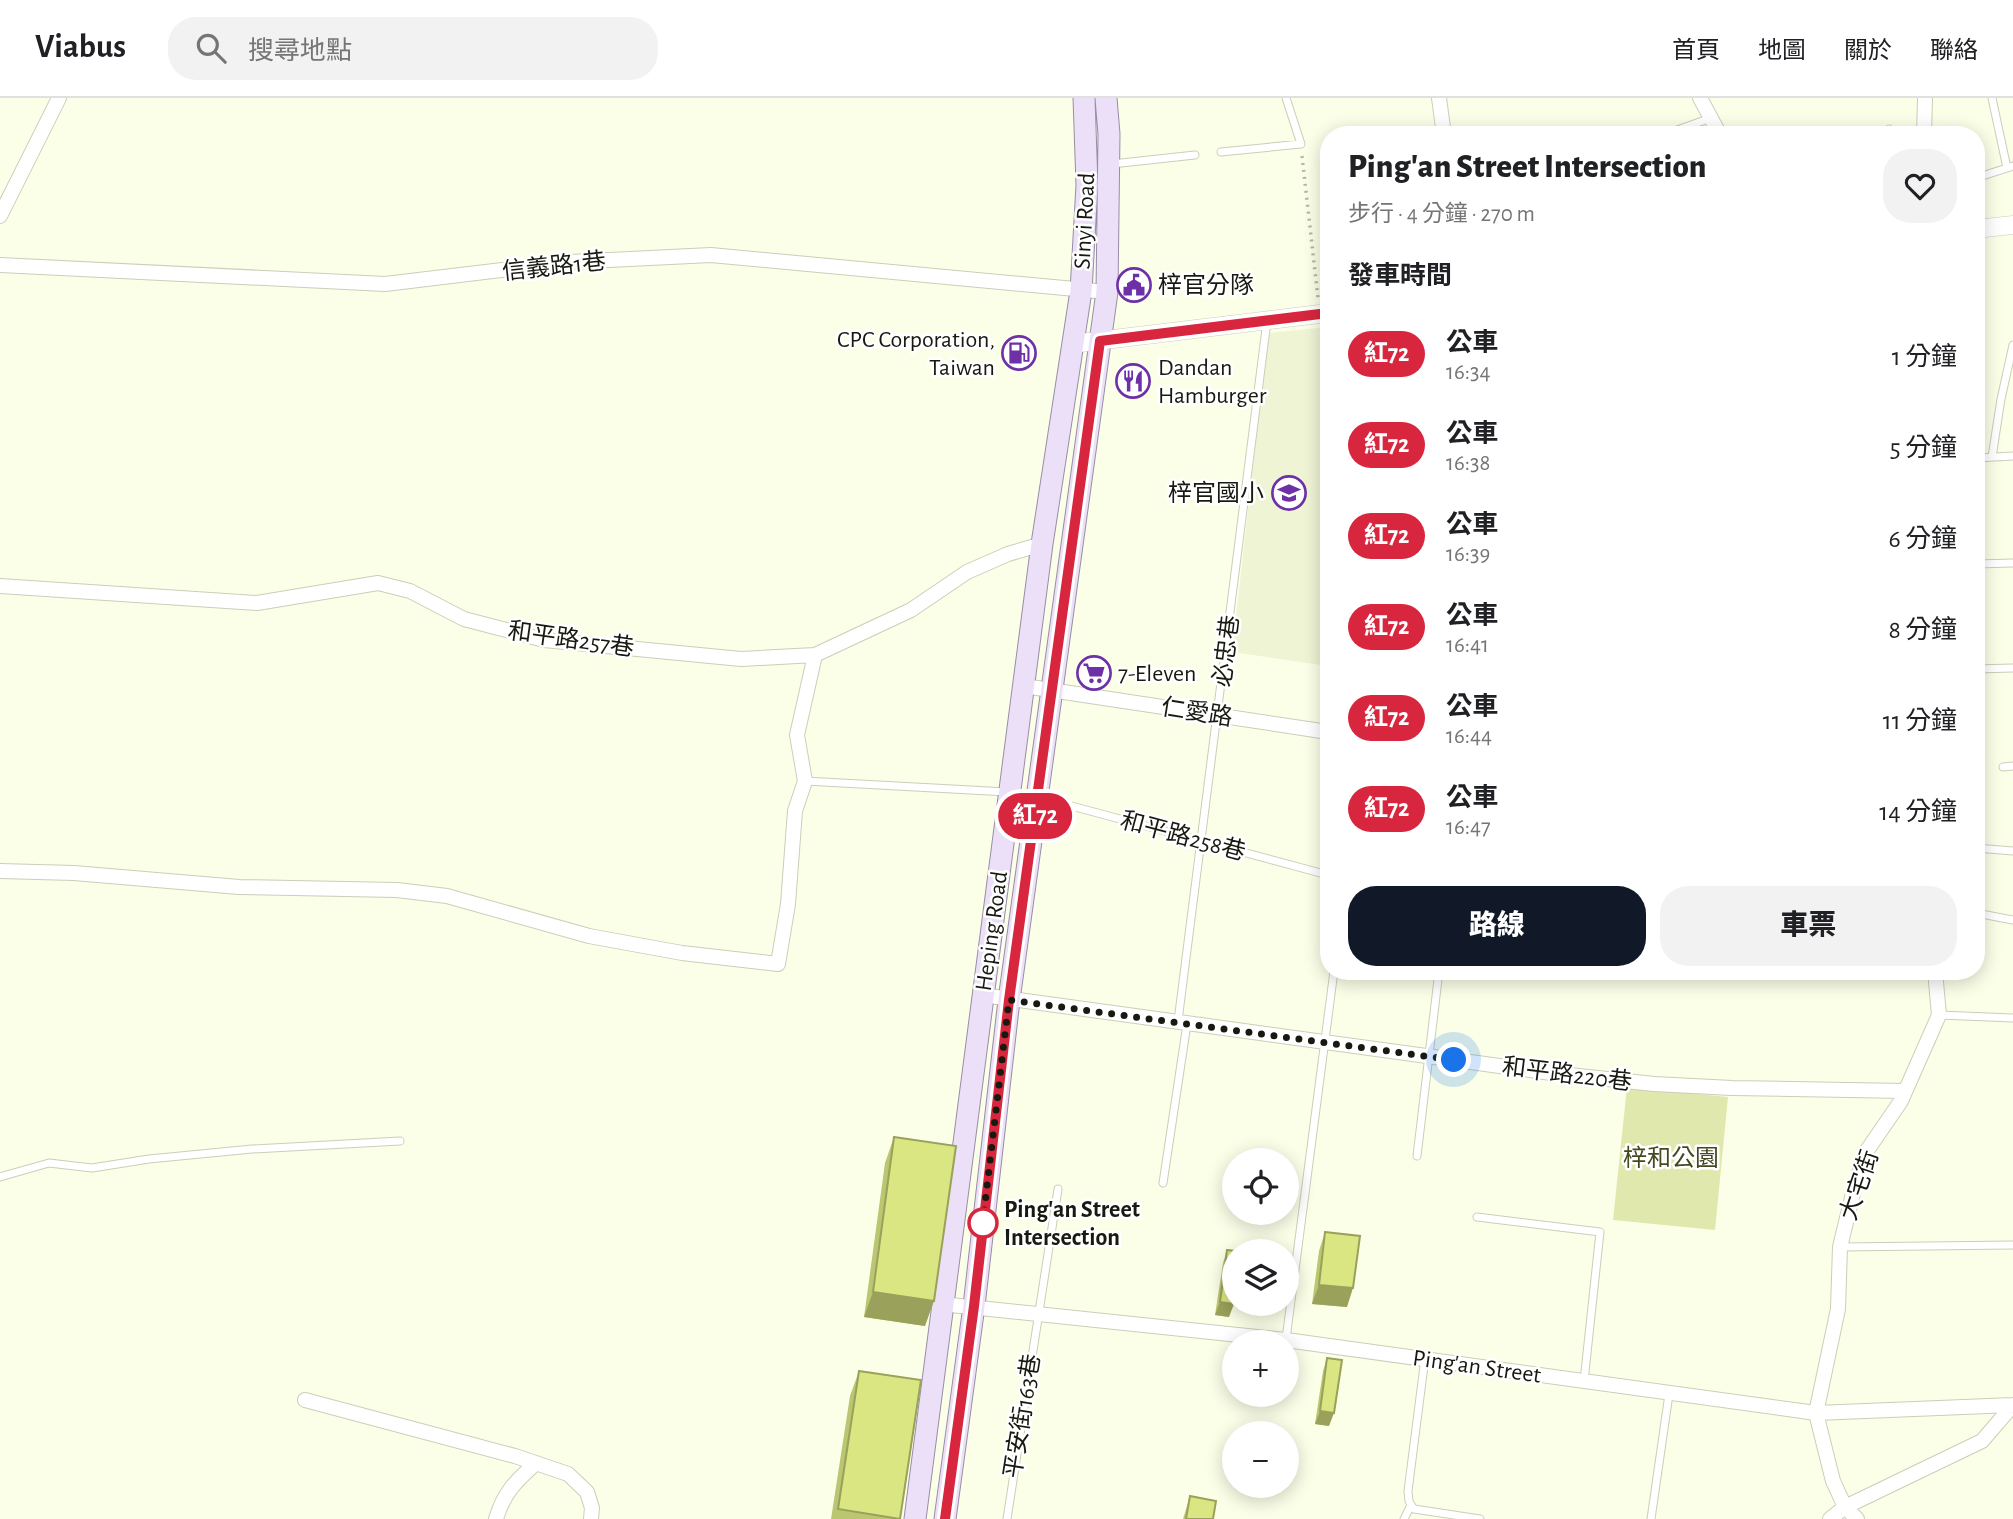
<!DOCTYPE html>
<html lang="zh-TW">
<head>
<meta charset="utf-8">
<style>
  body { margin:0; font-family:"Alegreya Sans","Noto Sans TC",sans-serif; background:#f2f2f2; color:#202124; height:100vh; display:flex; flex-direction:column; font-size:26px; white-space:nowrap }
  * { box-sizing:border-box; margin:0 }
  p { font-size:23px; color:#757577 }
  .icon { flex:none; width:38px; height:38px; fill:none; stroke:currentColor; stroke-width:2; stroke-linecap:round; stroke-linejoin:round }
  .map { position:relative; flex:1; overflow:hidden }
  .sheet { position:absolute; left:1320px; top:28px; width:665px; height:854px; display:flex; flex-direction:column; background:#fff; border-radius:28px; box-shadow:0 4px 18px #0003 }
  .sheet>* { flex:none }
  .badge { padding:0 14px; border-radius:23px; font-size:24px; line-height:46px }
  .buttons { position:absolute; left:1222px; top:1050px; display:grid; gap:14px }
  .buttons a { display:grid; place-items:center; width:77px; height:77px; border-radius:50%; background:#fff; box-shadow:0 4px 18px #0003; font-size:35px }
  .you { position:absolute; width:35px; height:35px; margin:-18px; border:5px solid #fff; border-radius:50%; background:#1a73e8; box-shadow:0 0 0 10px #1a73e833 }
  .map>.badge { position:absolute; translate:-50% -50%; box-shadow:0 0 0 4px #fff }
  h2 { padding:0 28px; font-size:26px; line-height:63px }
  .round { display:grid; place-items:center; flex:none; width:74px; height:74px; border-radius:28px; background:#f2f2f2 }
  .summary { display:flex; align-items:center; justify-content:space-between; height:119px; padding:0 28px }
  h1 { font-size:33px; font-weight:800; line-height:52px }
  .button { display:flex; gap:14px; margin-top:auto; padding:14px 28px }
  .button a { flex:1; height:80px; border-radius:28px; background:#111827; color:#fff; font-size:28px; font-weight:800; line-height:80px; text-align:center }
  .button a+a { background:#f2f2f2; color:#202124 }
  ul { padding:0; list-style:none }
  li { display:flex; align-items:center; gap:21px; height:91px; padding:0 28px }
  li div { flex:1 }
  li b { display:block; font-size:26px }
  li em { font-style:normal }
  li .badge { min-width:77px; font-weight:700; text-align:center }
  header { display:flex; align-items:center; gap:42px; box-sizing:border-box; height:98px; padding:0 35px; background:#fff; border-bottom:2px solid #e0e0e0 }
  header strong { font-size:33px }
  nav { display:flex; gap:38px; margin-inline-start:auto; font-size:24px }
  .search { width:490px; height:63px; background:#f2f2f2; display:flex; align-items:center; gap:18px; box-sizing:border-box; padding:0 24px; border-radius:28px; color:#757577; font-size:26px }
  .map>svg:first-child { display:block }
</style>
</head>
<body>
<header>
<strong>Viabus</strong>
<div class="search"><svg class="icon" aria-label="search" viewBox="0 0 24 24"><circle cx="10" cy="10" r="6"/><path d="M15 15l6 6"/></svg>搜尋地點</div>
<nav><a>首頁</a><a>地圖</a><a>關於</a><a>聯絡</a></nav>
</header>
<div class="map">
<svg width="2013" height="1421" viewBox="0 0 2013 1421">
  <rect width="100%" height="100%" fill="#fbffe8"/>
  <path fill="#eff4d5" d="M1328 229V568L1232 554 1268 235Z"/>
  <path fill="#e0e8ad" d="M1627 989 1728 999 1715 1132 1613 1122Z"/>
  <g fill="none" stroke-linecap="round" stroke-linejoin="round">
    <g stroke="#cbceb8" stroke-width="9">
      <path id="service" d="M1992 0 2007 70
        M1889 31 1892 37
        M1663 37 1711 20
        M1221 54 1301 46 1286 0
        M1112 66 1195 57
        M1976 80 2013 68
        M1992 359 2001 301 2013 247
        M1976 360 2013 358
        M1976 466 2013 465
        M1976 571 2013 570
        M2003 669 2013 668
        M805 683 1007 694
        M1038 699 1328 777
        M1976 750 2013 753
        M1976 815 2013 822
        M1939 917 2013 920
        M1178 923 1267 223
        M1417 1058 1439 873
        M0 1079 49 1065 92 1070 149 1061 252 1051 400 1043
        M1163 1085 1187 926
        M1477 1119 1600 1134 1584 1283
        M1840 1149 2013 1147
        M1286 1241 1334 873
        M1411 1407 1409 1403 1408 1393 1425 1260
        M1411 1407 1414 1411 1480 1421
        M1007 1421 1058 1091
        M1404 1421 1411 1407
        M1651 1421 1669 1296"/>
    </g>
    <g stroke="#cbceb8" stroke-width="16">
      <path id="minor" d="M1439 0 1444 37
        M1700 0 1720 37
        M1924 37 1925 0
        M0 118 59 0
        M0 167 385 186 569 164 711 157 1107 194
        M0 488 257 505 378 485 410 493 464 521 544 542 741 561 815 557 911 512 967 474 1008 456 1042 446
        M1024 588 1328 634
        M0 773 74 775 239 789 397 792 447 798 589 838 682 855 778 866 788 806 795 713 805 683 797 637 815 557
        M982 897 1551 975 1654 986 1732 990 1905 993
        M941 1206 1286 1242 1816 1315 2013 1307
        M305 1302 515 1358 568 1376 587 1394 592 1410 591 1421
        M496 1421C504 1394 516 1383 536 1365
        M1830 1421 1845 1409 1982 1343 2013 1307
        M1857 1421 1845 1409 1833 1383 1816 1315 1838 1211 1840 1149 1855 1087 1866 1054 1901 1003 1939 917 1935 873"/>
    </g>
    <g stroke="#cbceb8" stroke-width="19">
      <path id="tertiary" d="M1976 131 2013 127
        M1072 246 1328 215"/>
    </g>
    <g stroke="#988da5" stroke-width="23">
      <path id="primary" d="M915 1421 1042 446 1081 193 1087 87 1084 0
        M945 1421 974 1208 1009 902 1107 194 1109 36 1106 0"/>
    </g>
    <path stroke="#b5b8a6" stroke-width="3.5" stroke-dasharray="2 5" stroke-linecap="butt" d="M1302 58 1318 200"/>
    <use href="#service" stroke="#fff" stroke-width="7"/>
    <use href="#minor" stroke="#fff" stroke-width="14"/>
    <use href="#tertiary" stroke="#fff" stroke-width="18"/>
    <use href="#primary" stroke="#ebe0f8" stroke-width="21"/>
  </g>
  <path fill="#bbc670" d="M894 1039 925 1228 864 1219 885 1065Z
    M1325 1134 1347 1209 1312 1206 1319 1153Z
    M1227 1152 1229 1219 1215 1217 1223 1165Z
    M1327 1260 1329 1328 1315 1326 1323 1273Z
    M859 1273 900 1421H831L850 1298Z
    M1190 1398 1213 1421H1183Z"/>
  <path fill="#99a15b" d="M1319 1187 1353 1190 1347 1209 1312 1206Z
    M873 1194 934 1203 925 1228 864 1219Z
    M1220 1204 1234 1206 1229 1219 1215 1217Z
    M1320 1313 1334 1315 1329 1328 1315 1326Z"/>
  <path fill="#dae682" stroke="#99a15b" stroke-width="2" d="M894 1039 956 1048 934 1203 873 1194Z
    M1325 1134 1360 1138 1353 1190 1319 1187Z
    M1227 1152 1236 1153H1234V1206L1220 1204Z
    M1327 1260 1342 1262 1334 1315 1320 1313Z
    M859 1273 921 1282 900 1421 838 1411Z
    M1190 1398 1216 1403 1213 1421H1186Z"/>
  <g fill="none" stroke-linecap="round" stroke-linejoin="round">
    <g stroke="#fff" stroke-width="16">
      <path id="line" d="M945 1421 974 1208 1009 902 1100 243 1328 215"/>
    </g>
    <use href="#line" stroke="#d7263d" stroke-width="10"/>
    <path stroke="#181911" stroke-width="7" stroke-dasharray="0 12.6" d="M983 1125 982 1131 1009 902 1454 962"/>
  </g>
  <defs>
    <g id="civic-ring" transform="scale(1.75)"><circle r="9.5" fill="#fff" stroke="#6d30a6" stroke-width="1.5"/><path d="M-.6-6.5H3V-4.5H.6V-3L4-1V1h2V6H-6V1h2V-1L-.6-3ZM-1.2 2.5V6h2.4V2.5Z" fill="#6d30a6"/></g>
    <g id="fuel-ring" transform="scale(1.75)"><circle r="9.5" fill="#fff" stroke="#6d30a6" stroke-width="1.5"/><path d="M-5.5-6h7V0h2V4h1.3V-2.5L3-4.5l.8-.8L6-3V5H2.5V1h-1V6h-7ZM-4.2-4.7v3.2H.2V-4.7Z" fill="#6d30a6"/></g>
    <g id="restaurant-ring" transform="scale(1.75)"><circle r="9.5" fill="#fff" stroke="#6d30a6" stroke-width="1.5"/><path d="M-5-6h1v4h1v-4h1v4h1v-4h1v5L-1.5 .5V6h-2V.5L-5-1ZM5-6V6H3V1.5H1.5Q1.5-4 5-6Z" fill="#6d30a6"/></g>
    <g id="school-ring" transform="scale(1.75)"><circle r="9.5" fill="#fff" stroke="#6d30a6" stroke-width="1.5"/><path d="M0-5L7-2L0 1L-7-2ZM-4 1L0 2.5L4 1V4Q0 6-4 4Z" fill="#6d30a6"/></g>
    <g id="supermarket-ring" transform="scale(1.75)"><circle r="9.5" fill="#fff" stroke="#6d30a6" stroke-width="1.5"/><path d="M-6-5.5h2.5l.6 2H6L4.5 2H-2.5L-4.4-4H-6ZM-1.5 3.2a1.3 1.3 0 1 0 .1 0ZM3 3.2a1.3 1.3 0 1 0 .1 0Z" fill="#6d30a6"/></g>
  </defs>
  <g fill-rule="evenodd">
    <use href="#civic-ring" x="1134" y="187"/>
    <use href="#fuel-ring" x="1019" y="255"/>
    <use href="#restaurant-ring" x="1133" y="283"/>
    <use href="#school-ring" x="1289" y="395"/>
    <use href="#supermarket-ring" x="1094" y="575"/>
  </g>
  <circle fill="#fff" stroke="#d7263d" stroke-width="3.5" cx="983" cy="1125" r="14"/>
  <g text-anchor="middle" stroke-width="5" stroke-linejoin="round" paint-order="stroke">
    <g font-size="24" fill="#181911" stroke="#fff">
      <text transform="translate(1084 123) rotate(-87)" y="8">Sinyi Road</text>
      <text transform="translate(554 168) rotate(-6)" y="8">信義路1巷</text>
      <text transform="translate(571 541) rotate(8)" y="8">和平路257巷</text>
      <text transform="translate(1226 553) rotate(-83)" y="8">必忠巷</text>
      <text transform="translate(1197 614) rotate(9)" y="8">仁愛路</text>
      <text transform="translate(1183 738) rotate(15)" y="8">和平路258巷</text>
      <text transform="translate(991 833) rotate(-82)" y="8">Heping Road</text>
      <text transform="translate(1567 976) rotate(7)" y="8">和平路220巷</text>
      <text transform="translate(1859 1087) rotate(-71)" y="8">大宅街</text>
      <text transform="translate(1477 1268) rotate(8)" y="8">Ping'an Street</text>
      <text transform="translate(1022 1318) rotate(-81)" y="8">平安街163巷</text>
    </g>
    <g font-size="24" fill="#181911" stroke="#fff" text-anchor="start">
      <text x="1158" y="195">梓官分隊</text>
      <text x="995" y="249" text-anchor="end">CPC Corporation,<tspan x="995" dy="28">Taiwan</tspan></text>
      <text x="1158" y="277">Dandan<tspan x="1158" dy="28">Hamburger</tspan></text>
      <text x="1264" y="403" text-anchor="end">梓官國小</text>
      <text x="1118" y="583">7-Eleven</text>
    </g>
    <g font-size="24" fill="#454920" stroke="#fff">
      <text x="1671" y="1068">梓和公園</text>
    </g>
    <g font-size="24" font-weight="bold" fill="#181911" stroke="#fff" text-anchor="start">
      <text x="1004" y="1119">Ping'an Street<tspan x="1004" dy="28">Intersection</tspan></text>
    </g>
  </g>
</svg>
<div class="buttons">
<a><svg class="icon" aria-label="locate" viewBox="0 0 24 24"><circle cx="12" cy="12" r="6"/><path d="M12 2v4M12 18v4M2 12h4M18 12h4"/></svg></a>
<a><svg class="icon" aria-label="layers" viewBox="0 0 24 24"><path d="M12 4l9 5-9 5-9-5zM3 14l9 5 9-5"/></svg></a>
<a>+</a>
<a>−</a>
</div>
<div class="you" style="left:1454px;top:962px"></div>
<b class="badge" style="left:1035px;top:718px;background:#d7263d;color:#fff">紅72</b>
<section class="sheet">
<div class="summary"><div><h1>Ping'an Street Intersection</h1><p>步行 · 4 分鐘 · 270 m</p></div><a class="round"><svg class="icon" aria-label="heart" viewBox="0 0 24 24"><path d="M12 20l-8-8c-3-5 5-10 8-4 3-6 11-1 8 4z"/></svg></a></div>
<h2>發車時間</h2>
<ul>
<li><span class="badge" style="background:#d7263d;color:#fff">紅72</span><div><b>公車</b><p>16:34</p></div><em>1 分鐘</em></li>
<li><span class="badge" style="background:#d7263d;color:#fff">紅72</span><div><b>公車</b><p>16:38</p></div><em>5 分鐘</em></li>
<li><span class="badge" style="background:#d7263d;color:#fff">紅72</span><div><b>公車</b><p>16:39</p></div><em>6 分鐘</em></li>
<li><span class="badge" style="background:#d7263d;color:#fff">紅72</span><div><b>公車</b><p>16:41</p></div><em>8 分鐘</em></li>
<li><span class="badge" style="background:#d7263d;color:#fff">紅72</span><div><b>公車</b><p>16:44</p></div><em>11 分鐘</em></li>
<li><span class="badge" style="background:#d7263d;color:#fff">紅72</span><div><b>公車</b><p>16:47</p></div><em>14 分鐘</em></li>
</ul>
<div class="button"><a>路線</a><a>車票</a></div>
</section>
</div>
</body>
</html>
